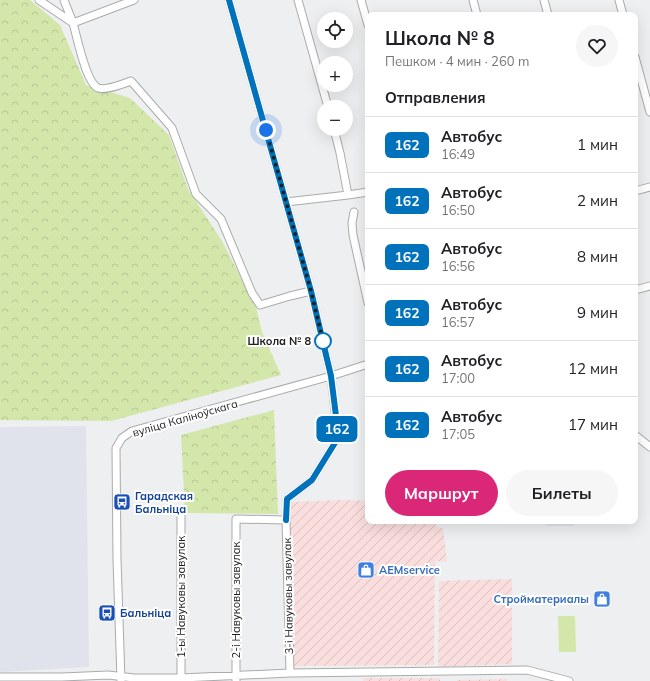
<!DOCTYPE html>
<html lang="ru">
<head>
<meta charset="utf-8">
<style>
  body { margin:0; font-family:Mulish,sans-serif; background:#f6f6f6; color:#202124; height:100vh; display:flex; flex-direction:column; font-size:15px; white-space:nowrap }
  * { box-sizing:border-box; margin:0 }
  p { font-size:13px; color:#757577 }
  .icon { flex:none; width:22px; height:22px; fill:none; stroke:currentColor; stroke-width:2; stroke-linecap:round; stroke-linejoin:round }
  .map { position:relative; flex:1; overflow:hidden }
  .sheet { position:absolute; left:365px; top:12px; width:273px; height:512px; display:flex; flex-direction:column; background:#fff; border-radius:8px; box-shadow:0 4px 16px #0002 }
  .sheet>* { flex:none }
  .badge { padding:0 8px; border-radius:6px; font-size:14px; line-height:26px }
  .controls { position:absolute; left:317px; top:12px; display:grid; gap:8px }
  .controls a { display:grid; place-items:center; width:36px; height:36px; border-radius:50%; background:#fff; box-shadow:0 4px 16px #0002; font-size:20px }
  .you { position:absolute; width:20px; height:20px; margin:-10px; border:3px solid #fff; border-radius:50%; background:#1a73e8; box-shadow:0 0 0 6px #1a73e833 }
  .map>.badge { position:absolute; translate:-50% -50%; box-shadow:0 0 0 2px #fff }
  h2 { padding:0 20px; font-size:15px; line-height:36px }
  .round { display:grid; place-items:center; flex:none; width:42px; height:42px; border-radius:21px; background:#f6f6f6 }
  .head { display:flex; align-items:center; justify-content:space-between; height:68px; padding:0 20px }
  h1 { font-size:19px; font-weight:700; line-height:30px }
  .cta { display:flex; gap:8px; margin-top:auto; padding:8px 20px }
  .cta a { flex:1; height:46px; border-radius:24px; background:#db2777; color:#fff; font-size:16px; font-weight:700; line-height:46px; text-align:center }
  .cta a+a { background:#f6f6f6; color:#202124 }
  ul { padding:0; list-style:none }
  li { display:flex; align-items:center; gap:12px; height:56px; padding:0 20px; border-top:1px solid #e0e0e0 }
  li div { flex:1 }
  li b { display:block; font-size:15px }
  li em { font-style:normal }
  li .badge { min-width:44px; font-weight:700; text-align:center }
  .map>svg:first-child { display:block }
</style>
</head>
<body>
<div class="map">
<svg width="650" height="681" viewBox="0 0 650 681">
  <defs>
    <pattern id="industrial-furrows" width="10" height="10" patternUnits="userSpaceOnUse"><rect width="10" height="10" fill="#f9dedd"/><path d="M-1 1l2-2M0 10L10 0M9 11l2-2" fill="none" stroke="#d5bebd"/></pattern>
    <pattern id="forest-crowns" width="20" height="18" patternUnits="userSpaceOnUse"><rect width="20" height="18" fill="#d4e7ab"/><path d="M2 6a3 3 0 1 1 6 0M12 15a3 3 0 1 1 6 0" fill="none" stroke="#b6c693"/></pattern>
  </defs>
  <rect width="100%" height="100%" fill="#eeeff0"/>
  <path fill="url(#industrial-furrows)" d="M343 500 368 501V521H435L436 527 443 528 447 562 435 561 434 665 292 666 289 502Z
    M512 579V664L438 667 439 581Z
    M363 678H440V681H363Z
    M507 679V681H457V680Z"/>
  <path fill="#e0e3ec" d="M86 426 89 667 0 672V427Z
    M544 521H574V526H546Z"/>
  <path fill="url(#forest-crowns)" d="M0 0H30L60 25 86 85 130 98 169 135 188 189 222 241 256 307 262 332 281 375 111 421 0 420Z
    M274 410 278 514 185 513 181 435Z"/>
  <path fill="#d4e7ab" d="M558 616H575L576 652H559Z"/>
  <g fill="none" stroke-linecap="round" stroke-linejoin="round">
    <g stroke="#aaabac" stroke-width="9">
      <path id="minor" d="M39 0 73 23
        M64 0C67 8 70 15 73 23 77 37 86 83 98 88 106 91 123 84 131 81L172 128 196 194 221 219 252 293 260 305 290 296 311 291
        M229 0 311 291 331 376 338 438 312 480 287 499 286 520 290 673
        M298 0 328 107
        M361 0 368 25
        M473 0 477 15
        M544 0 548 15
        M619 0 623 15
        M73 23 134 0
        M635 57 650 112
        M334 129 340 153 348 195
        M635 191 650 187
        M286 202 348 195 368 192
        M354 212 352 223 353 235 368 303
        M635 290 650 286
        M635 435 650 447
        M0 677H62L108 675 134 678H181L290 673 527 670 569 681
        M181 678V516
        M121 680 117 559 116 448 122 438 132 431 331 376 368 364
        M236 681V519L286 520"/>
    </g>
    <use href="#minor" stroke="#fff" stroke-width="7"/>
  </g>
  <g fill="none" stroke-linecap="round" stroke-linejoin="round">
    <g stroke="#fff" stroke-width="9">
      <path id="line" d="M229 0 311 291 331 376 337 424 338 438 312 480 287 499 286 520"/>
    </g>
    <use href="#line" stroke="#0072bc" stroke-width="6"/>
    <path stroke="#202021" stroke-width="4" stroke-dasharray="0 7.2" d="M266 130 311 291 323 341"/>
  </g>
  <defs>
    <g id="bus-square" transform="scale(0.9)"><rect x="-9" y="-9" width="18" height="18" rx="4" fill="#1a4fb4" stroke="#fff"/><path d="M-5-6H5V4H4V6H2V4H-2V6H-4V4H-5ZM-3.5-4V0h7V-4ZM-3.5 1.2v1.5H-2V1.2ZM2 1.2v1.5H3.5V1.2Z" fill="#fff"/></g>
    <g id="shop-square" transform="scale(0.9)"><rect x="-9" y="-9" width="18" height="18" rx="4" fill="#3f7fe0" stroke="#fff"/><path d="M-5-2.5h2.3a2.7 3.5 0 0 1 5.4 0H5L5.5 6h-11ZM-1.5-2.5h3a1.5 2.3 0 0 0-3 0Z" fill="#fff"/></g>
  </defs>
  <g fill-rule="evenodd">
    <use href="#bus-square" x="122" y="502"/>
    <use href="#shop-square" x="366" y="570"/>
    <use href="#shop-square" x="602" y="599"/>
    <use href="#bus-square" x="107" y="613"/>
  </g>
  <circle fill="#fff" stroke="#0072bc" stroke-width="2" cx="323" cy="341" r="8"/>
  <g text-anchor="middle" stroke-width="4" stroke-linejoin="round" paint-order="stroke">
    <g font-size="11" font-weight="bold" fill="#202021" stroke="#fff" text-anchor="end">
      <text x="311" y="345">Школа № 8</text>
    </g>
    <g font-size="11" fill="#202021" stroke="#fff">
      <text transform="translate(185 418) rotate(-16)" y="4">вуліца Каліноўскага</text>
      <text transform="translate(288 596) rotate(-91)" y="4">3-і Навуковы завулак</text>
      <text transform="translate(181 597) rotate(-90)" y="4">1-ы Навуковы завулак</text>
      <text transform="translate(236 600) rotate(-90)" y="4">2-і Навуковы завулак</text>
    </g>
    <g font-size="11" font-weight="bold" fill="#164399" stroke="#fff" text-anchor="start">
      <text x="135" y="500">Гарадская<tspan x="135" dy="13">Бальніца</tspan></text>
      <text x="120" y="617">Бальніца</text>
    </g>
    <g font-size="11" font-weight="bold" fill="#366cbe" stroke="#fff" text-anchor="start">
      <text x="379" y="574">AEMservice</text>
      <text x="589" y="603" text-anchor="end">Стройматериалы</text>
    </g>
  </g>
</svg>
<div class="controls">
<a><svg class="icon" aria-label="locate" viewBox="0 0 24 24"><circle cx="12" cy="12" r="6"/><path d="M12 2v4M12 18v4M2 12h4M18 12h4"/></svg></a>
<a>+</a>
<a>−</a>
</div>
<div class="you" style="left:266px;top:130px"></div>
<b class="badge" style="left:337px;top:429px;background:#0072bc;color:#fff">162</b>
<section class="sheet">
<div class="head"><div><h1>Школа № 8</h1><p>Пешком · 4 мин · 260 m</p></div><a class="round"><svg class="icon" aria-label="heart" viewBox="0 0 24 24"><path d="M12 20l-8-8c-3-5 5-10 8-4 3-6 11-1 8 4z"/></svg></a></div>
<h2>Отправления</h2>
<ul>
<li><span class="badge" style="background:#0072bc;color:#fff">162</span><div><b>Автобус</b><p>16:49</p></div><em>1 мин</em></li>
<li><span class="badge" style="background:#0072bc;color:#fff">162</span><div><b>Автобус</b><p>16:50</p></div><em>2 мин</em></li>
<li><span class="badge" style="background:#0072bc;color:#fff">162</span><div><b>Автобус</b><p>16:56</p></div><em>8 мин</em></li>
<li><span class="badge" style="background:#0072bc;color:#fff">162</span><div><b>Автобус</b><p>16:57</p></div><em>9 мин</em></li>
<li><span class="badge" style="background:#0072bc;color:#fff">162</span><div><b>Автобус</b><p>17:00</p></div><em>12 мин</em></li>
<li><span class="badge" style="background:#0072bc;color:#fff">162</span><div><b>Автобус</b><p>17:05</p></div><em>17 мин</em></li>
</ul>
<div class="cta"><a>Маршрут</a><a>Билеты</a></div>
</section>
</div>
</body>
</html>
